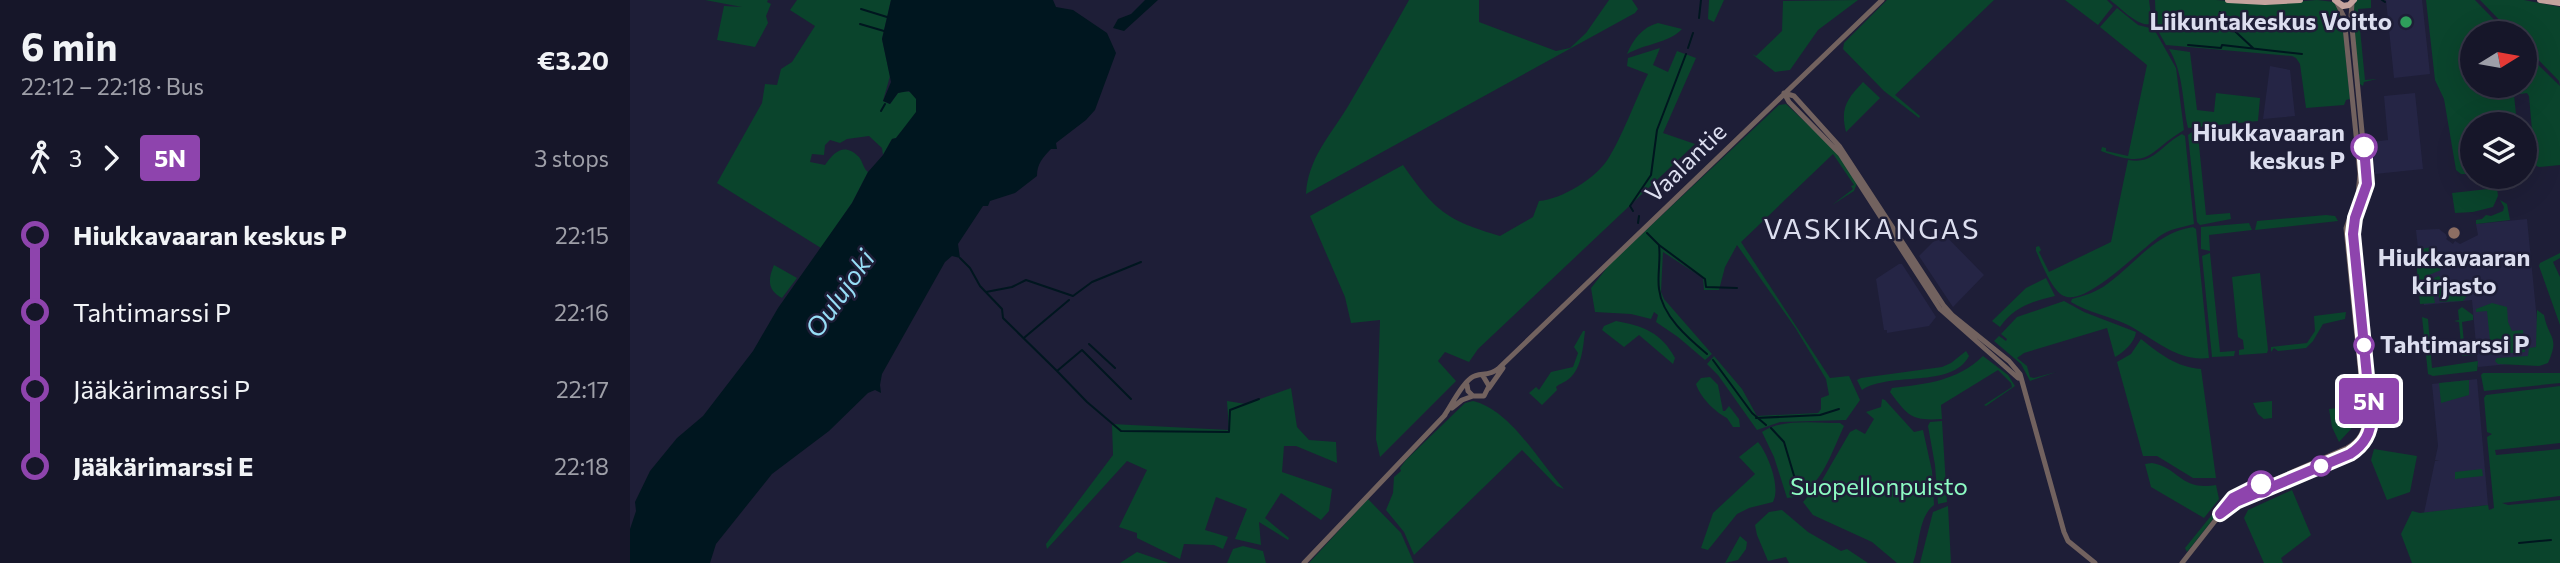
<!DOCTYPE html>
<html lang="en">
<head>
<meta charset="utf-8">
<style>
  body { margin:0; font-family:Commissioner,sans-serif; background:#1f1f31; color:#f1f3f6; height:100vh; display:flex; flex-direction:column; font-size:26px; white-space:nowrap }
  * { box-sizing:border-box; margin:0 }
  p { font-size:23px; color:#9e9fa8 }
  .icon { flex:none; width:38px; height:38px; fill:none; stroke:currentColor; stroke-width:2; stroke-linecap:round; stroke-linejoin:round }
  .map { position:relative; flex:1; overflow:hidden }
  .drawer { display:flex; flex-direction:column; background:#161629; width:630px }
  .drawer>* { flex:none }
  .badge { padding:0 14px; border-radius:5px; font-size:24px; line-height:46px }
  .needle { width:46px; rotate:79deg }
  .controls { position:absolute; left:1830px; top:21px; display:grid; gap:14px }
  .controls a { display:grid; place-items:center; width:77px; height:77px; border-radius:50%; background:#161629; box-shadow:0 7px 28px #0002,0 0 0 2px #353546; font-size:35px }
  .map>.badge { position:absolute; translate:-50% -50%; box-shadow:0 0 0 4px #fff }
  .legs { display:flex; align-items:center; gap:10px; height:77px; padding:0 21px; font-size:23px }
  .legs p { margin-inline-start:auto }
  .headline { display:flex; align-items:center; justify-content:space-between; height:119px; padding:0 21px }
  h1 { font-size:38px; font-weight:700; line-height:52px }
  ul { padding:0 21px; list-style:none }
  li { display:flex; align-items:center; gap:24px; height:77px; font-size:26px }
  li i { display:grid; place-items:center; width:10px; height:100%; margin:0 9px; background:currentColor }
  li i::after { content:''; width:18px; height:18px; margin:-9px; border:5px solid; border-radius:50%; background:#161629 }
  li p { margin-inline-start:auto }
  li:first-child i { background:linear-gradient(#0000 50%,currentColor 0) }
  li:last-child i { background:linear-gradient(currentColor 50%,#0000 0) }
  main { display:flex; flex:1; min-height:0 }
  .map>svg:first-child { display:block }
</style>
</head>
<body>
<main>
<section class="drawer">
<div class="headline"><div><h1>6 min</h1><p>22:12 – 22:18 · Bus</p></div><b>€3.20</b></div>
<div class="legs"><svg class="icon" aria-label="walk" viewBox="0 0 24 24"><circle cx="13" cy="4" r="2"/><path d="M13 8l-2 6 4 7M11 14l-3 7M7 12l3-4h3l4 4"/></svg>3<svg class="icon" aria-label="forward" viewBox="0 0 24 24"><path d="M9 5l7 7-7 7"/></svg><b class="badge" style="background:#8e44ad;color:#fff">5N</b><p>3 stops</p></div>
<ul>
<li><i style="color:#8e44ad"></i><b>Hiukkavaaran keskus P</b><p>22:15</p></li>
<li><i style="color:#8e44ad"></i><span>Tahtimarssi P</span><p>22:16</p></li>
<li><i style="color:#8e44ad"></i><span>Jääkärimarssi P</span><p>22:17</p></li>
<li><i style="color:#8e44ad"></i><b>Jääkärimarssi E</b><p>22:18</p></li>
</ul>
</section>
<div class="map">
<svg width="1930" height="563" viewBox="0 0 1930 563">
  <rect width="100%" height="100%" fill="#1e1e37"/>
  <path fill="#252545" d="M1756 0H1792L1800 74 1764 78Z
    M1640 66 1660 70 1665 116 1633 119Z
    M1785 93 1793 169 1745 174 1742 142 1758 140 1754 96Z
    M1897 219 1911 361 1848 367 1842 300 1794 305 1786 230 1809 229 1818 236 1816 239 1823 244 1825 241 1830 244 1848 235 1846 224Z
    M1309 229 1354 275 1323 307 1289 256 1306 239 1302 234Z
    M1269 264H1272L1306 317 1299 326 1257 333V330H1254L1246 279Z
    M1847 379 1858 505 1794 513 1805 461 1810 460H1805L1808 446 1802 384Z"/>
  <path fill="#0a442c" d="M75 0H138L137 2 141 4 136 16 138 23 125 47 87 40 94 6 112 7Z
    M167 0H261L252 39 260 76 253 101 260 104 268 93C274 91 279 90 284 95 297 109 274 128 266 138L262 139 253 155 252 148 239 136 217 139 210 143 200 140 195 145 194 155 182 154 180 162 195 165C204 152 214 142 229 157 233 162 233 168 238 172L222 203 191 248 87 183 132 103 135 84 147 85 151 69 162 62 185 26 160 10Z
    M779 0H849V22L926 51 940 48 956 33 979 0H1002L1008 9 1005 13 676 194C678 159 699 137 717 108 738 72 759 36 779 0Z
    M1079 0H1094L1084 22 1078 19Z
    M1228 0 1188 30 1160 70 1145 72 1122 54 1126 56 1152 31 1153 1Z
    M1257 0H1364L1265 95 1290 116 1289 118 1254 91 1213 49 1214 43Z
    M1435 0H1477L1483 6 1468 25Z
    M1480 0H1519L1522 24C1507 27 1492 9 1480 0Z
    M1525 0H1586L1635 4 1687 0 1704 2 1712 19 1720 99 1716 100 1714 105 1676 108 1670 64 1666 58 1662 56 1536 45 1527 29H1537L1539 26H1526Z
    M1727 0H1741V8L1728 9 1735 80 1747 79 1734 82 1733 86 1730 84C1728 64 1716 15 1727 0Z
    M1796 0H1845L1877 33H1843V86H1895V52L1930 86 1929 81 1895 46V33H1882L1850 0H1894L1930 7V165L1909 167 1905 165 1899 96 1897 93 1884 95 1887 124H1843V174H1831L1826 170 1814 99 1805 80Z
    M1487 8 1508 25 1524 29 1546 68 1554 130C1517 152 1522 170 1471 151L1472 147 1476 148V151L1498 156 1517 65 1470 27Z
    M1028 23 1052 29C1039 43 1014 44 997 54 1003 40 1012 27 1028 23Z
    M1030 48 1023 65 1038 72 1047 51 1066 58 1033 133 1065 144 848 349 839 362 815 352 808 361 826 381 750 457 746 439 750 320 721 323 715 297 680 216 773 165C805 211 816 220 870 236L903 217 909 201C932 199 965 179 978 159 992 137 1006 99 1018 74L997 66 998 58Z
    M1539 49 1560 52 1567 110 1584 112 1586 93 1630 98 1628 121 1558 128C1552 101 1554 74 1539 49Z
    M1233 82 1250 98 1216 132C1210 108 1217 99 1233 82Z
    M1156 104 1205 150 1227 183 1224 191 1202 205 1223 189 1221 186 1224 185 1203 154 1111 242 1200 378 1219 376 1230 400 1216 420 1150 422 1127 430 1088 375 1077 364 1084 356 1112 389 1127 416 1188 413 1191 409V398L1199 395 1196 379 1166 329 1107 245 1095 267 1089 290H1074L1073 278 1033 252 1031 292 1034 299 1082 354 1075 360 1048 337 1026 322 1028 315 1024 312 1021 319 1001 314 965 312 961 288 980 264 1149 105Z
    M1592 129V131L1568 135 1576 215 1600 213 1601 219 1570 225 1567 222 1558 135 1562 132Z
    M1552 134 1555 136 1564 224C1554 227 1543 228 1533 234 1514 245 1457 307 1434 296 1422 291 1411 262 1406 251V247L1409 246 1411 250 1409 252 1419 272 1481 242 1498 160C1524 165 1531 145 1552 134Z
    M1867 188 1868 196 1863 207 1843 212 1825 213 1822 193Z
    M1870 200 1877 204 1880 220 1846 224V220L1852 219 1856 215 1861 216 1873 211 1874 207Z
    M1696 215 1705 216 1708 221 1625 230 1627 221Z
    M1619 223 1622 230 1579 235 1580 251 1571 249V227Z
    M1563 227 1566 229 1579 358C1547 362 1525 339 1498 325 1480 316 1459 313 1441 302L1442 299C1453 296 1463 293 1473 287 1504 266 1524 233 1563 227Z
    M1788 247 1789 252 1791 249 1802 247 1810 256 1808 266 1811 270 1799 275 1805 303 1790 304 1785 248Z
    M1580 253 1590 352 1605 351 1604 356 1582 357 1572 256Z
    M1930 253V258L1923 262 1930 277V325L1909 266 1910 263Z
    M144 265 167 278 152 298C137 290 138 279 144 265Z
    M1630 273 1638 350 1637 353 1609 355V350L1614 349 1613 340 1608 337 1602 277Z
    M1809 276 1812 281 1823 283 1825 288 1828 286 1837 296 1833 301 1810 302 1804 278Z
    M1416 278 1425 296C1403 301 1384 307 1370 327L1362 321 1396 288Z
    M1434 301 1454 312 1506 332C1505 342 1494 352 1485 357L1477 328 1394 353 1387 358 1397 366 1400 377 1404 378 1426 372 1400 381 1391 364 1364 341 1369 336 1376 341 1377 339 1371 334 1387 317Z
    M1862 303 1877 307 1878 322 1882 331 1893 330 1895 352 1851 355 1850 353 1861 351 1857 311 1846 312V309Z
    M1832 307 1843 315V320L1832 322 1835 353 1846 352V355L1832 356 1829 322 1824 321 1829 320 1828 310Z
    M1907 310 1914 315C1919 340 1930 336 1918 363L1909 366 1868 364 1865 361 1867 358 1898 356 1899 348 1906 347Z
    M1716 312 1715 319 1693 324 1683 341 1676 348 1648 351 1644 348 1641 352V347L1677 343 1685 331 1684 316Z
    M1792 317 1798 319 1802 368 1848 361 1847 371 1803 376 1798 374Z
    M986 321C1013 326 1031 332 1045 358L1043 364 1009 335 994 347 972 330 974 326Z
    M953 331H955C953 347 952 371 936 381 933 383 929 384 926 387L927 390 912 405 899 393 906 387 909 390 921 372 943 367 948 353 944 347Z
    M1511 339C1530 354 1546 367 1571 369L1586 478H1563L1527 456H1513L1487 362 1501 354Z
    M1336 351 1339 356C1322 389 1260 371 1232 390L1227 380 1231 378 1312 367 1321 363Z
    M1738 355 1746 422 1740 439 1739 438Z
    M1353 356 1378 375 1385 386 1356 406 1354 405 1382 387 1381 383 1368 370 1311 405 1312 419C1281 421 1278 416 1260 392L1262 388C1297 384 1327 381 1353 356Z
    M1853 373H1930V383L1854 391 1851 375Z
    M1080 377 1088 385 1093 411H1095L1099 406 1109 419 1110 427H1103L1097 418C1085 412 1070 397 1066 384L1071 378Z
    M1839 380V395L1811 403 1809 383Z
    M1930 386V443L1865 450 1866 455 1930 449V496L1872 503 1878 505 1930 500V563H1782L1771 534 1782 511 1790 513 1858 505 1859 510 1864 508 1857 437 1862 434 1857 432 1854 398 1856 395Z
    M661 388 667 427 679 440 706 442 707 463 666 446H654L652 472 702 489 699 511 691 520 651 493 635 518 659 538 658 540 629 522 631 545 605 539 617 509 586 497 575 530 598 537 593 549 584 545 554 544 550 559 507 538V533L489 527 517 470 497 461 417 549 416 544 483 455 482 424 599 430 597 401 616 404Z
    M1252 399 1255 400 1284 432 1293 430 1302 471 1304 505C1288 517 1290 545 1283 563H1267L1242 542 1183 515 1173 502 1191 482 1220 432 1226 429 1235 434 1244 419 1236 412 1251 407Z
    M843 401C881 410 909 462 934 489L927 486 892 450 784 555 774 532 756 510 763 493 764 477 771 471 770 468 776 460 835 403Z
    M1642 401V418L1634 419 1628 414 1623 403Z
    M1725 406 1721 429 1709 442 1702 427 1699 409Z
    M1312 421 1317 502 1308 504 1305 465 1298 426 1300 422Z
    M1210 423 1214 426C1202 451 1189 496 1157 498L1144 457 1132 432C1153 418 1186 423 1210 423Z
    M1128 442C1138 454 1151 487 1143 502L1119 508 1107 514 1078 550 1071 548 1083 513 1125 474 1109 457Z
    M1744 449 1787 456 1780 492 1757 500 1741 460Z
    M1522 463C1550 468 1550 491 1586 485L1589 499 1574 518 1521 487 1515 464Z
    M1852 469 1853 476 1825 479V472Z
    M1662 490 1681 535 1651 558 1653 563H1634L1614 518 1618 510Z
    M1598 495 1601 497 1557 552 1555 548Z
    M738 499 771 533 784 563H679Z
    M1318 506 1321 563H1290L1303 512Z
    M1152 510 1178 532 1211 551 1217 549 1238 563H1159L1156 557 1138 561 1127 535 1125 525 1139 512Z
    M1110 536 1117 542 1116 549 1108 560 1095 563Z
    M613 546 633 551 636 563H597L603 549Z
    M507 552 539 563H490Z"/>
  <path fill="#00161f" d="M261 0H423L426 7 443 10 477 33 486 53 465 110 456 120 426 143 427 149H421C413 157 407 164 407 176L385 193 360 201 358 206H353L328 244 330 258 322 256 315 262 252 374 250 385 251 393 245 390 238 393 199 431 142 474 86 544 80 563H0V529L6 511 5 502 20 471 47 438 73 416 123 351 148 308 222 203 238 172 253 155 262 139 266 138 286 112V99L279 91 268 93 260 104 253 101 261 82 252 39Z
    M515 0H528L494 31 483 28 488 19 501 14Z"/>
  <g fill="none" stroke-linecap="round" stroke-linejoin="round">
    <path stroke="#00161f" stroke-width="2" d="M1752 0 1755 2
      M231 9 257 17
      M1590 12 1594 21 1623 48
      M1069 18 1071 0
      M230 24 254 31
      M1558 45 1591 48 1592 45 1672 54
      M1058 48 1063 33
      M251 111 255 104
      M1003 211 1000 206 1021 175 1027 130 1056 54
      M1008 223 1009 216
      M1017 233 1029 245C1031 260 1027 275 1029 289 1032 316 1058 338 1077 354
      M1029 245 1075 279 1076 287 1107 288
      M330 258 340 268 350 286 372 309 373 318 427 371 452 350 501 399
      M356 292 382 287 396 280 443 296 462 282 511 262
      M395 337 439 300
      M459 344 485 368
      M1083 360 1122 413 1136 425
      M427 371 457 402 491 431 599 432 600 410 629 399
      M1126 418 1190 415 1209 409
      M1141 428 1154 442 1165 479
      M1889 543 1921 540"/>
    <path stroke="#72625f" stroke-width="5" d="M1154 93 1164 96 1210 147 1314 306 1322 315 1379 361 1390 374 1434 532 1438 541 1465 563
      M1154 93 1159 102 1210 154 1310 309 1388 378
      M837 385 838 391 843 396H854L859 386 853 376
      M859 388 873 368
      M822 408 832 400 843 396
      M814 416C822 405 830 386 841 378 849 372 858 377 868 369L1252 0
      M1595 510 1615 498 1720 454 1734 443 1741 426 1723 234 1724 222 1737 184 1721 17 1722 3
      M674 563 815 415
      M1552 563 1603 498 1717 448C1730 441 1735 431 1735 416L1716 228 1728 195 1730 174 1714 17 1707 3"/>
    <path stroke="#c5a39e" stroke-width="6" d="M1598 0 1635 2 1670 0
      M1705 0 1713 6 1719 5 1724 0
      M1910 0 1930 3"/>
  </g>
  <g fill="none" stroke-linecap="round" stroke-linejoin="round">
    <g stroke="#fff" stroke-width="16">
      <path id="line-1" d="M1631 484 1603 498 1590 514 1606 502 1720 454C1734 445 1741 434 1741 417L1723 234 1725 218 1737 184 1734 147"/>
    </g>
    <use href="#line-1" stroke="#8e44ad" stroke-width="10"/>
  </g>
  <circle fill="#2e9e5b" stroke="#1e1e37" stroke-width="2.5" cx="1776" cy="22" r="7"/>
  <g fill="#fff" stroke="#8e44ad" stroke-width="3.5">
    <circle cx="1734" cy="147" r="12"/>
    <circle cx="1734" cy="345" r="9"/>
    <circle cx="1691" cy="466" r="9"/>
    <circle cx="1631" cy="484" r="12"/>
  </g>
  <circle fill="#8d6e63" stroke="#1e1e37" stroke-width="2.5" cx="1824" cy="233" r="7"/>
  <g text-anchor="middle" stroke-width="5" stroke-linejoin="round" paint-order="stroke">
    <g font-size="24" font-weight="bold" fill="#dcdeef" stroke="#1e1e37" text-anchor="end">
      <text x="1762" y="30">Liikuntakeskus Voitto</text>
      <text x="1824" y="266" text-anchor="middle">Hiukkavaaran<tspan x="1824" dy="28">kirjasto</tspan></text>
    </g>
    <g font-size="24" font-weight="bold" fill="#dcdeef" stroke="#1e1e37" text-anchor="end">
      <text x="1715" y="141">Hiukkavaaran<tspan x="1715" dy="28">keskus P</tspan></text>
      <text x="1750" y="353" text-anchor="start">Tahtimarssi P</text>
    </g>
    <g font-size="24" fill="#dcdeef" stroke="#1e1e37">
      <text transform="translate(1056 163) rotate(-44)" y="8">Vaalantie</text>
    </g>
    <g font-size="24" fill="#8dfbc3" stroke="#1e1e37">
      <text x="1249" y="495">Suopellonpuisto</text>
    </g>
    <g font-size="26" font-style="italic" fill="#97ddf6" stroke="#1e1e37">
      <text transform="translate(210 294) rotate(-55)" y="9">Oulujoki</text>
    </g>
    <g font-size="28" letter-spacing="2" fill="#dcdeef" stroke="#1e1e37">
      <text x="1242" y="239">VASKIKANGAS</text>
    </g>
  </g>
</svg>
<div class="controls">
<a><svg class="needle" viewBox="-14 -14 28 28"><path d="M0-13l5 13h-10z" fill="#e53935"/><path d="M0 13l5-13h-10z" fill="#9e9fa8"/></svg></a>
<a><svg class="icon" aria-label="layers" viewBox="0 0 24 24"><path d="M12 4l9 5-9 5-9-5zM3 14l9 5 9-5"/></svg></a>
</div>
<b class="badge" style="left:1739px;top:401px;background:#8e44ad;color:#fff">5N</b>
</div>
</main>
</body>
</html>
